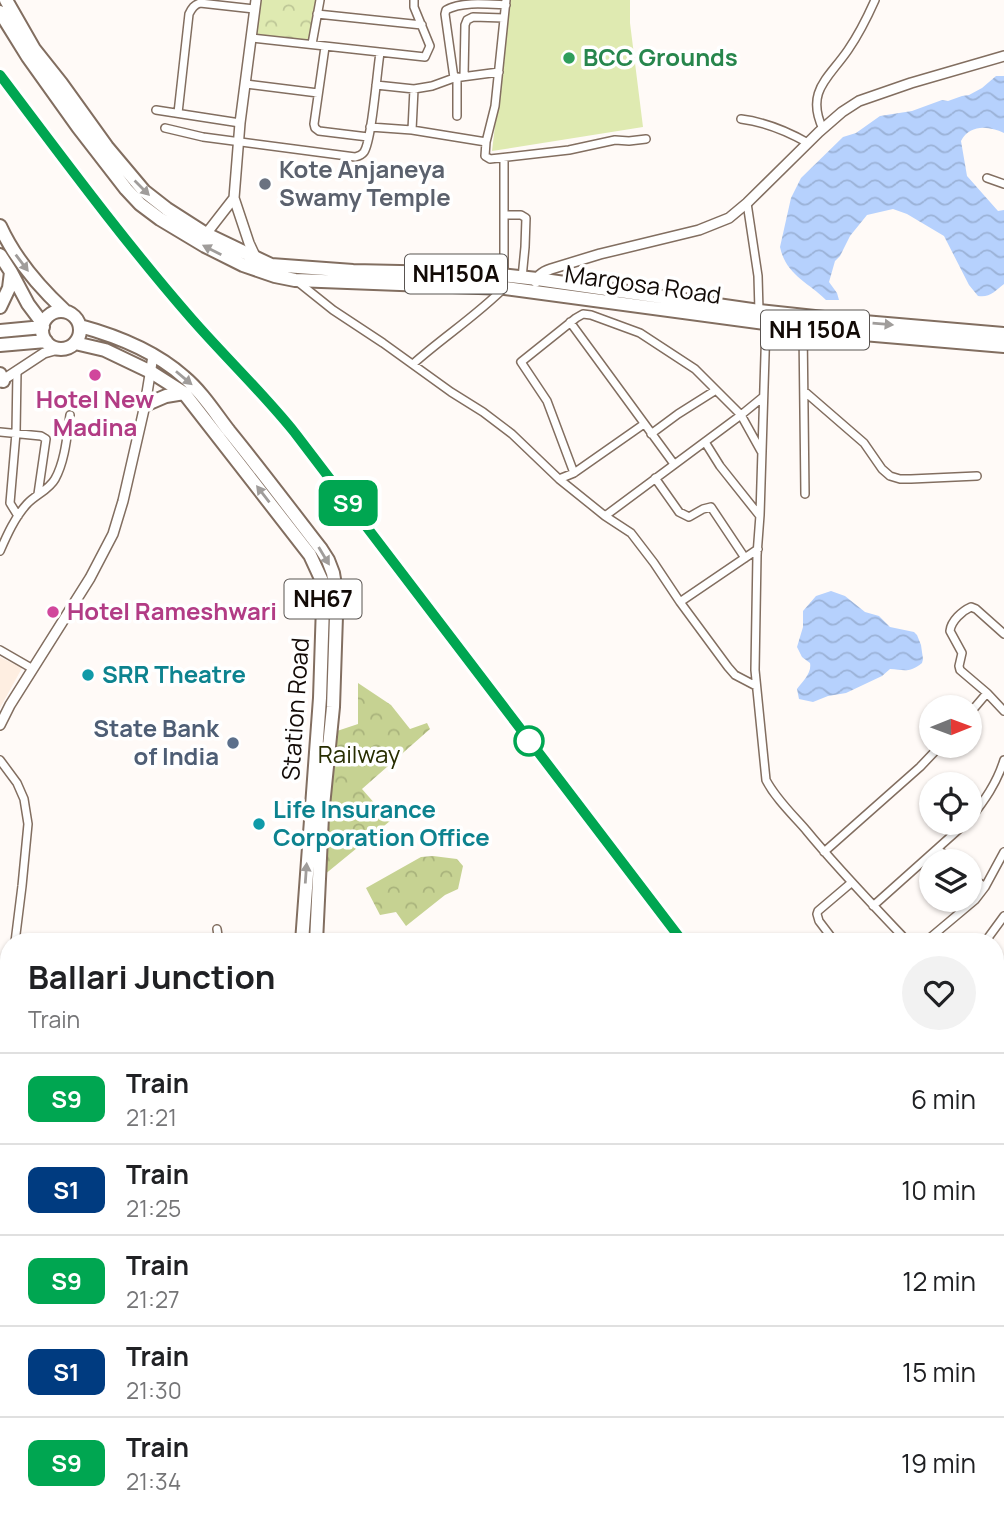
<!DOCTYPE html>
<html lang="en">
<head>
<meta charset="utf-8">
<style>
  body { margin:0; font-family:Manrope,sans-serif; background:#f2f2f2; color:#202124; height:100vh; display:flex; flex-direction:column; font-size:26px; white-space:nowrap }
  * { box-sizing:border-box; margin:0 }
  p { font-size:23px; color:#757577 }
  .icon { flex:none; width:38px; height:38px; fill:none; stroke:currentColor; stroke-width:2; stroke-linecap:round; stroke-linejoin:round }
  .map { position:relative; flex:1; overflow:hidden }
  .panel { position:absolute; left:0px; top:933px; width:1004px; height:590px; display:flex; flex-direction:column; background:#fff; border-radius:28px 28px 0 0; box-shadow:0 2px 5px #0004 }
  .panel>* { flex:none }
  .badge { padding:0 14px; border-radius:10px; font-size:24px; line-height:46px }
  .needle { width:46px; rotate:89deg }
  .tools { position:absolute; left:919px; top:695px; display:grid; gap:14px }
  .tools a { display:grid; place-items:center; width:63px; height:63px; border-radius:50%; background:#fff; box-shadow:0 2px 5px #0004; font-size:35px }
  .map>.badge { position:absolute; translate:-50% -50%; box-shadow:0 0 0 4px #fff }
  .round { display:grid; place-items:center; flex:none; width:74px; height:74px; border-radius:37px; background:#f2f2f2 }
  .overview { display:flex; align-items:center; justify-content:space-between; height:119px; padding:0 28px }
  h1 { font-size:33px; font-weight:700; line-height:52px }
  ul { padding:0; list-style:none }
  li { display:flex; align-items:center; gap:21px; height:91px; padding:0 28px; border-top:2px solid #e0e0e0 }
  li div { flex:1 }
  li b { display:block; font-size:26px }
  li em { font-style:normal }
  li .badge { min-width:77px; font-weight:700; text-align:center }
  .map>svg:first-child { display:block }
</style>
</head>
<body>
<div class="map">
<svg width="1004" height="1522" viewBox="0 0 1004 1522">
  <defs>
    <pattern id="forest-crowns" width="20" height="18" patternUnits="userSpaceOnUse" patternTransform="scale(1.75)"><rect width="20" height="18" fill="#c6d292"/><path d="M2 6a3 3 0 1 1 6 0M12 15a3 3 0 1 1 6 0" fill="none" stroke="#a9b37c"/></pattern>
    <pattern id="park-crowns" width="20" height="18" patternUnits="userSpaceOnUse" patternTransform="scale(1.75)"><rect width="20" height="18" fill="#dfeab1"/><path d="M2 6a3 3 0 1 1 6 0M12 15a3 3 0 1 1 6 0" fill="none" stroke="#bec797"/></pattern>
    <pattern id="water-waves" width="16" height="10" patternUnits="userSpaceOnUse" patternTransform="scale(1.75)"><rect width="16" height="10" fill="#b6d1fd"/><path d="M0 5q4-4 8 0t8 0" fill="none" stroke="#9bb2d7"/></pattern>
  </defs>
  <rect width="100%" height="100%" fill="#fffaf7"/>
  <path fill="#feeee1" d="M0 657 22 668 0 708Z"/>
  <path fill="url(#forest-crowns)" d="M358 683 391 705 410 729 427 723 430 729 362 789 390 821 324 875 331 733 358 724Z
    M433 856 457 859 463 866 458 889 445 895 406 926 396 912 380 915 366 888 421 857Z"/>
  <path fill="url(#park-crowns)" d="M256 0H320L312 44 251 38Z"/>
  <path fill="#dfeab1" d="M510 0H630V23L643 127 492 151Z"/>
  <path fill="url(#water-waves)" d="M996 76H1004V133C989 126 970 124 961 141L967 176 998 211 1004 210V284C995 291 990 298 978 296L969 285 944 236 907 214 893 209 867 215 850 236 840 256 835 261 829 282 837 293 839 300H826C808 282 786 275 780 247L791 198 801 178 843 137 856 133 880 116 912 111 942 100 948 101 962 96 969 95 982 88Z
    M831 591 845 596 865 612 879 616 890 627 914 632 917 635 921 645 923 659 922 663C910 673 904 670 890 669L882 676 846 693 828 696 813 702 799 699 797 689C803 681 812 673 810 663L802 657 797 647 803 627V611L816 596Z"/>
  <g fill="none" stroke-linecap="round" stroke-linejoin="round">
    <g stroke="#826e60" stroke-width="10">
      <path id="minor" d="M506 0 495 106 486 142 485 156 490 159 569 150 615 140 629 141 646 139
        M317 14 422 25
        M251 38 425 57 430 46 414 7V0
        M312 44 320 0
        M325 47 314 124 315 128 319 131 368 137
        M464 76 465 25 467 20 473 17 504 18
        M454 78 445 14 446 10C462 1 488 4 506 5
        M246 84 318 93
        M376 85 414 89 432 86 454 78 499 72
        M156 110 240 123
        M178 113 189 14C192 8 194 5 200 3L254 9
        M457 116V77
        M741 119C765 122 787 131 808 143
        M370 127 412 130 486 142
        M165 128 203 137 355 157C359 156 361 156 364 152 372 140 377 71 380 53
        M823 129C805 91 829 78 848 50 859 34 867 18 875 0
        M412 130 414 89
        M504 158V276
        M987 178 1004 184
        M747 203 758 276 759 311
        M504 215H521L526 218 525 247 522 278
        M298 282 333 310 383 343 451 392 483 412 512 434 559 479 605 516 631 533 654 563 680 602 728 667 735 675 756 686
        M570 322 674 464
        M766 323 760 515 757 555 755 670 766 780C776 799 792 814 806 830 838 869 873 905 908 942
        M803 328 805 494
        M413 364C442 338 476 316 504 288
        M17 371 16 433 10 503 18 516
        M804 391 864 443 882 469 890 476 900 479H911L977 476
        M0 432 41 436 46 439 38 494
        M651 434 678 414 716 390
        M705 442 720 466 759 515
        M574 473 547 401 521 362 576 318 583 314 591 315 640 333 695 369 741 415 761 451
        M655 478 679 512 689 517 703 509 711 507 745 558
        M559 479 574 473 644 424
        M605 516 741 415 763 397
        M0 551C7 535 15 517 27 504 35 495 49 490 55 479 65 461 67 436 70 415
        M680 602 758 549
        M1004 634 976 609 971 607C962 611 951 621 950 631L962 653 959 666 960 670 987 693 1004 711
        M0 650 33 669
        M970 713 987 693
        M0 760 17 783 24 799 28 824 22 886 15 942
        M970 819C984 801 997 783 1004 760
        M938 849 951 861
        M824 852 920 767 940 746
        M970 876 985 887
        M873 906 967 822
        M217 929 219 942
        M835 942 819 921 817 914 818 911 851 883
        M925 942 975 900 985 887 1004 852
        M985 942 1004 916
        M0 1026 9 981
        M0 1062 9 1063
        M0 1245 9 1193
        M0 1270 9 1283
        M3 1319 9 1290
        M0 1403 9 1404
        M755 1514V1522
        M84 1522 86 1514
        M137 1522 140 1514
        M234 1522 235 1514
        M283 1522 284 1514
        M355 1522 356 1514
        M541 1522V1514
        M622 1522V1514
        M905 1522 906 1514"/>
    </g>
    <g stroke="#826e60" stroke-width="12">
      <path id="tertiary" d="M256 0 240 123 234 198 249 243 256 258
        M206 234 234 198
        M536 282C537 275 545 271 551 269L600 254 699 230 729 218 747 203 819 132 842 112 859 101 911 83 1004 56
        M0 382 44 353 58 349
        M0 725 10 705 90 578 113 534 123 501 145 405 153 356
        M0 1318 9 1320
        M965 1514 970 1522"/>
    </g>
    <g stroke="#826e60" stroke-width="14">
      <path id="primary" d="M996 1508 1004 1511"/>
    </g>
    <g stroke="#826e60" stroke-width="16">
      <path id="trunk" d="M6 0 34 49 61 83 107 147 144 191 167 209 206 234 271 265 353 271 493 274 537 279 759 311 852 321 1004 334
        M0 12 28 57 78 127 126 189 140 204 160 219 205 246 243 265 275 276 295 280 505 288 816 330 1004 346
        M0 226C15 259 38 286 65 311
        M0 255 11 272 28 304 43 324
        M0 307 9 288 11 272
        M42 330a19 19 0 1 1 38 0a19 19 0 1 1-38 0Z
        M80 326C117 336 155 351 184 377 202 392 215 413 229 431 260 469 290 509 321 549L328 560 333 573 335 585 336 616 333 707 322 816 316 942
        M0 331 43 327
        M75 343 105 350 151 372 184 393 310 555 322 581 323 605 320 698 302 942
        M0 345 46 341
        M0 374 3 381
        M145 405 166 396 184 393
        M432 1522V1514"/>
    </g>
    <use href="#minor" stroke="#fff" stroke-width="7"/>
    <use href="#tertiary" stroke="#fff" stroke-width="9"/>
    <use href="#primary" stroke="#fff" stroke-width="10"/>
    <use href="#trunk" stroke="#fff" stroke-width="12"/>
    <path stroke="#3c3531" stroke-width="2.5" stroke-dasharray="14 7" stroke-linecap="butt" d="M0 75C62 157 124 240 191 319 229 362 270 401 305 446L683 942
      M996 1388 1004 1399"/>
  </g>
  <defs><path id="oneway-solid" d="M-6-.8H1V-3.2L6.5 0L1 3.2V.8H-6Z" transform="scale(1.75)"/></defs>
  <g fill="#a09d9b">
    <use href="#oneway-solid" transform="translate(142 188) rotate(45)"/>
    <use href="#oneway-solid" transform="translate(212 250) rotate(-153)"/>
    <use href="#oneway-solid" transform="translate(22 263) rotate(53)"/>
    <use href="#oneway-solid" transform="translate(883 324) rotate(5)"/>
    <use href="#oneway-solid" transform="translate(184 378) rotate(40)"/>
    <use href="#oneway-solid" transform="translate(263 494) rotate(-128)"/>
    <use href="#oneway-solid" transform="translate(324 556) rotate(59)"/>
    <use href="#oneway-solid" transform="translate(306 873) rotate(-86)"/>
  </g>
  <g fill="none" stroke-linecap="round" stroke-linejoin="round">
    <g stroke="#fff" stroke-width="16">
      <path id="line" d="M0 75C62 157 123 240 191 318 225 357 263 393 295 433L683 942"/>
    </g>
    <use href="#line" stroke="#00a651" stroke-width="10"/>
  </g>
  <circle fill="#2e9e5b" stroke="#fff" stroke-width="2.5" cx="569" cy="58" r="7"/>
  <circle fill="#6b7280" stroke="#fff" stroke-width="2.5" cx="265" cy="184" r="7"/>
  <g fill="#d1479c" stroke="#fff" stroke-width="2.5">
    <circle cx="95" cy="375" r="7"/>
    <circle cx="53" cy="612" r="7"/>
  </g>
  <g fill="#0f9aa8" stroke="#fff" stroke-width="2.5">
    <circle cx="88" cy="675" r="7"/>
    <circle cx="259" cy="824" r="7"/>
  </g>
  <circle fill="#fff" stroke="#00a651" stroke-width="3.5" cx="529" cy="741" r="14"/>
  <circle fill="#5c6f8a" stroke="#fff" stroke-width="2.5" cx="233" cy="743" r="7"/>
  <g text-anchor="middle" stroke-width="7" stroke-linejoin="round" paint-order="stroke">
    <g fill="#fff" stroke="#595451" stroke-width="2">
      <rect x="405" y="254.5" width="102" height="39" rx="5"/>
      <rect x="761" y="310.5" width="108" height="39" rx="5"/>
      <rect x="284.5" y="579.5" width="77" height="39" rx="5"/>
    </g>
    <g font-size="23" font-weight="bold" fill="#120a06">
      <text x="456" y="282">NH150A</text>
      <text x="815" y="338">NH 150A</text>
      <text x="323" y="607">NH67</text>
    </g>
    <g font-size="24" font-weight="bold" fill="#27864d" stroke="#fff" text-anchor="start">
      <text x="583" y="66">BCC Grounds</text>
    </g>
    <g font-size="24" font-weight="bold" fill="#5b616d" stroke="#fff" text-anchor="start">
      <text x="279" y="178">Kote Anjaneya<tspan x="279" dy="28">Swamy Temple</tspan></text>
    </g>
    <g font-size="24" fill="#120a06" stroke="#fff">
      <text transform="translate(643 285) rotate(8)" y="8">Margosa Road</text>
      <text transform="translate(296 709) rotate(-86)" y="8">Station Road</text>
    </g>
    <g font-size="24" font-weight="bold" fill="#b23c85" stroke="#fff">
      <text x="95" y="408">Hotel New<tspan x="95" dy="28">Madina</tspan></text>
      <text x="67" y="620" text-anchor="start">Hotel Rameshwari</text>
    </g>
    <g font-size="24" font-weight="bold" fill="#0d838f" stroke="#fff" text-anchor="start">
      <text x="102" y="683">SRR Theatre</text>
      <text x="273" y="818">Life Insurance<tspan x="273" dy="28">Corporation Office</tspan></text>
    </g>
    <g font-size="24" font-weight="bold" fill="#4e5e75" stroke="#fff" text-anchor="end">
      <text x="219" y="737">State Bank<tspan x="219" dy="28">of India</tspan></text>
    </g>
    <g font-size="24" fill="#272d00" stroke="#fff">
      <text x="359" y="763">Railway</text>
    </g>
  </g>
</svg>
<div class="tools">
<a><svg class="needle" viewBox="-14 -14 28 28"><path d="M0-13l5 13h-10z" fill="#e53935"/><path d="M0 13l5-13h-10z" fill="#757577"/></svg></a>
<a><svg class="icon" aria-label="locate" viewBox="0 0 24 24"><circle cx="12" cy="12" r="6"/><path d="M12 2v4M12 18v4M2 12h4M18 12h4"/></svg></a>
<a><svg class="icon" aria-label="layers" viewBox="0 0 24 24"><path d="M12 4l9 5-9 5-9-5zM3 14l9 5 9-5"/></svg></a>
</div>
<b class="badge" style="left:348px;top:503px;background:#00a651;color:#fff">S9</b>
<section class="panel">
<div class="overview"><div><h1>Ballari Junction</h1><p>Train</p></div><a class="round"><svg class="icon" aria-label="heart" viewBox="0 0 24 24"><path d="M12 20l-8-8c-3-5 5-10 8-4 3-6 11-1 8 4z"/></svg></a></div>
<ul>
<li><span class="badge" style="background:#00a651;color:#fff">S9</span><div><b>Train</b><p>21:21</p></div><em>6 min</em></li>
<li><span class="badge" style="background:#003b80;color:#fff">S1</span><div><b>Train</b><p>21:25</p></div><em>10 min</em></li>
<li><span class="badge" style="background:#00a651;color:#fff">S9</span><div><b>Train</b><p>21:27</p></div><em>12 min</em></li>
<li><span class="badge" style="background:#003b80;color:#fff">S1</span><div><b>Train</b><p>21:30</p></div><em>15 min</em></li>
<li><span class="badge" style="background:#00a651;color:#fff">S9</span><div><b>Train</b><p>21:34</p></div><em>19 min</em></li>
</ul>
</section>
</div>
</body>
</html>
